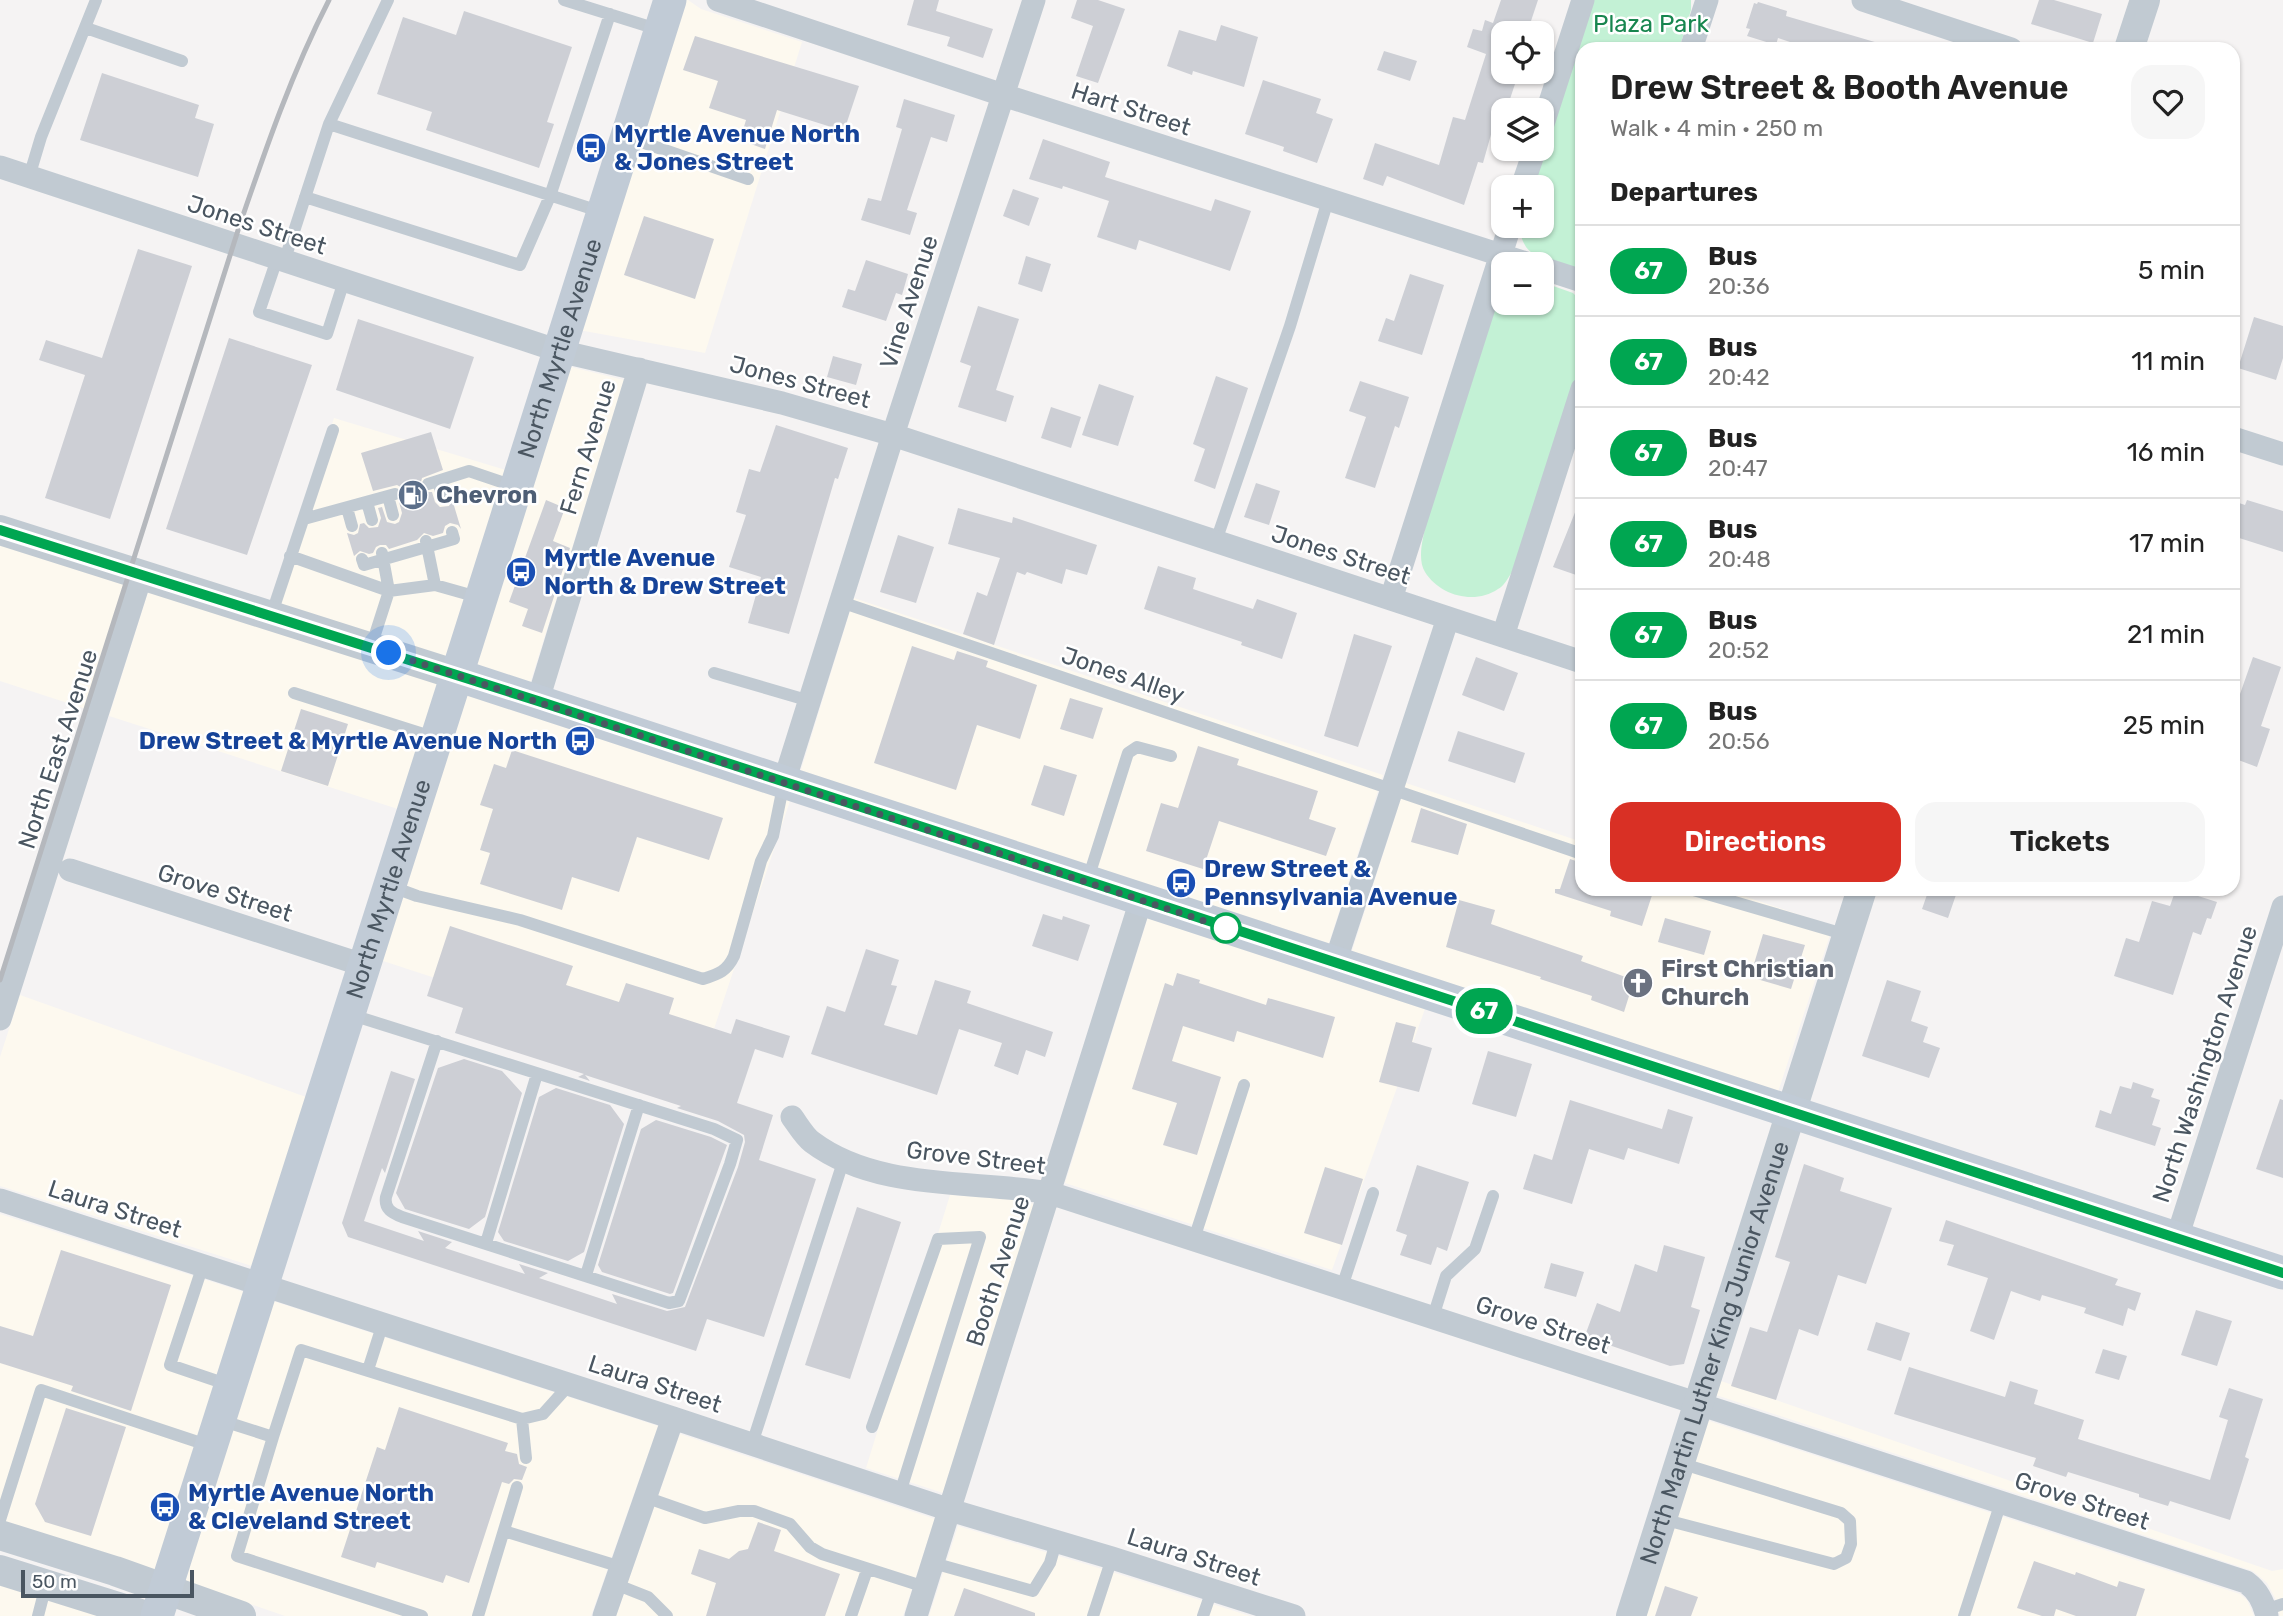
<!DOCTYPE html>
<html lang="en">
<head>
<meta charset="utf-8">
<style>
  body { margin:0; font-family:Rubik,sans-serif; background:#f6f6f6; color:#222; height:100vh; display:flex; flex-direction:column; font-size:26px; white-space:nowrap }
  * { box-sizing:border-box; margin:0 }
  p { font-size:23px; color:#767676 }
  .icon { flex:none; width:38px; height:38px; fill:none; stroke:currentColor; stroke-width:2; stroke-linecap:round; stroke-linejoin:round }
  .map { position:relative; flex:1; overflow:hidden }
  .side { position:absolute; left:1575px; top:42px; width:665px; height:854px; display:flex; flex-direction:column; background:#fff; border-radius:21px; box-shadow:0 2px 5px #0004 }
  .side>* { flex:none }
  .badge { padding:0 14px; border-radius:23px; font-size:24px; line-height:46px }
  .tools { position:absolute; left:1491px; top:21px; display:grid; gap:14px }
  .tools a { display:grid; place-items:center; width:63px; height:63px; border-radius:14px; background:#fff; box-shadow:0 2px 5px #0004; font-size:35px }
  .scale { position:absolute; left:21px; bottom:18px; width:173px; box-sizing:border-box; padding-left:7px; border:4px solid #4a5661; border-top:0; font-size:19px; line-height:24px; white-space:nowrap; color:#4a5661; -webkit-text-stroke:5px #fff; paint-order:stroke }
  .you { position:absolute; width:35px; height:35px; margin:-18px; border:5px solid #fff; border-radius:50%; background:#1a73e8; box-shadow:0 0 0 10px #1a73e833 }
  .map>.badge { position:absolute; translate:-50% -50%; box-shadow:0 0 0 4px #fff }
  h2 { padding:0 35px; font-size:26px; line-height:63px }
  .round { display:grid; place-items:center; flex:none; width:74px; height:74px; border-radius:21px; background:#f6f6f6 }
  .head { display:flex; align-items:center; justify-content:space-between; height:119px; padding:0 35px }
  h1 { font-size:33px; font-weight:600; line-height:52px }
  .cta { display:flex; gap:14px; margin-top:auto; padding:14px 35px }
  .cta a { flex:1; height:80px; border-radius:21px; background:#d93025; color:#fff; font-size:28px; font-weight:600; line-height:80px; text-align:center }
  .cta a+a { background:#f6f6f6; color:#222 }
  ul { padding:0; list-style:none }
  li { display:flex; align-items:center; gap:21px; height:91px; padding:0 35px; border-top:2px solid #e0e0e0 }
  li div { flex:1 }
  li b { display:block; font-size:26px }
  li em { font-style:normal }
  li .badge { min-width:77px; font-weight:700; text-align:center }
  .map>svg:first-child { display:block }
</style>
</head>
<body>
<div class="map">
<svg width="2283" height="1616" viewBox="0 0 2283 1616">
  <rect width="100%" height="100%" fill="#f5f3f3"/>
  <path fill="#fdf9ef" d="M682 0H688L701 9 802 42 705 353 579 330Z
    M567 366 624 380 530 684 472 666Z
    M334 418 509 471 450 658 274 604Z
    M0 544 125 585 86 709 0 681Z
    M148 592 441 684 401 810 109 716Z
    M854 598 1383 775 1328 946 800 773Z
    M464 691 791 798 702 1065 377 959Z
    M1406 783 1582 842V889H1723L1833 926 1778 1092 1351 954Z
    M1148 917 1426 1006 1332 1270 1065 1183Z
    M20 995 309 1098 255 1267 0 1186V1057Z
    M950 1195 1009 1199 1034 1204 943 1493 866 1468Z
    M0 1214 247 1293 158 1572 0 1521Z
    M270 1300 658 1426 591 1616H285L180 1580Z
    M1721 1381 2272 1571 2283 1569V1616H2280L2275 1598 2267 1583 2253 1571 1716 1395Z
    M1706 1420 2240 1594 2247 1600 2254 1616H1644Z
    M680 1434 935 1519 903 1616H616Z
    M958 1526 1109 1571 1250 1616H929Z
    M0 1584 103 1616H0Z"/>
  <path fill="#c3f1d5" d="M1594 0H1691V10L1679 49H1582V272C1558 264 1517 259 1521 226H1542V187H1532Z
    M1542 282 1573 293 1582 302V361L1512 572C1508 578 1504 586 1498 589 1475 605 1440 596 1425 572 1417 559 1423 538 1426 524L1496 302 1503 294V303H1542Z"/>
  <path fill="#cdcfd5" d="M914 0H939L936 11 993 29 983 58 947 46 950 37 907 25Z
    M1077 0H1098L1125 9 1098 83 1076 76 1093 26 1071 18Z
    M1501 0H1538L1527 33H1503V77L1516 81 1509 102 1501 99 1483 163 1478 162 1464 205 1387 176 1383 186 1363 179 1375 143 1439 165 1453 117 1465 120 1486 54 1467 47 1473 29 1482 31 1485 20 1493 23Z
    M2039 0H2054L2102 14 2093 43 2031 24Z
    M1758 2 1787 11 1786 16 1885 45 1884 49H1811L1778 38 1776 45 1747 36 1750 29 1746 28 1754 3 1757 4Z
    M464 11 572 47 547 122 554 124 539 168 426 130 432 112 377 94 403 17 456 35Z
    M1221 25 1258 37 1244 87 1193 71 1192 75 1167 66 1179 30 1216 41Z
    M695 36 859 86 844 131 777 110 765 149 740 140 746 120 709 108 718 81 683 70Z
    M1384 51 1417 61 1410 81 1377 70Z
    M102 73 199 105 195 118 214 124 198 177 80 140Z
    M1263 80 1321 99 1316 113 1333 119 1317 163 1283 151 1284 147 1245 134Z
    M904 99 955 115 947 142 931 137 907 210 917 213 910 235 861 220 868 198 881 201 902 129 896 127Z
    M1043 139 1110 162 1105 177 1211 211 1215 199 1251 211 1230 271 1139 240 1136 250 1097 237 1109 201 1063 186 1062 189 1029 179Z
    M1013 189 1039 198 1029 226 1003 216Z
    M644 216 714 239 695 299 624 275Z
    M138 249 192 266 110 519 45 498 85 375 39 360 46 340 102 358Z
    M1026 256 1051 264 1042 292 1018 284Z
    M866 260 908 274 902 295 896 293 886 321 842 307 848 289 855 291Z
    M1410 274 1444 285 1422 355 1378 341 1386 318 1394 321Z
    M978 306 1019 319 996 390 1014 396 1006 422 958 407 971 366 960 362Z
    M2254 317 2283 326V358L2276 380 2238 368Z
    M358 319 474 357 450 429 336 390Z
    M229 338 312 365 247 555 166 529Z
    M833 356 862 364 856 385 827 377Z
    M1216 376 1248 388 1215 489 1194 481 1205 449 1193 444Z
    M1360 381 1409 397 1399 428 1395 426 1375 488 1345 478 1366 417 1349 411Z
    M1099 384 1134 396 1118 446 1082 435Z
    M1051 407 1081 417 1071 448 1041 438Z
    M776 425 848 448 838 479 835 478 789 634 748 623 761 577 729 567 746 515 736 512 749 469 760 472Z
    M431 432 443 470 422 478 420 486 425 492H432L435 502 440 507 449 506 452 499 461 529 458 525 450 523 445 526 443 533 433 536 424 533 417 540 389 549 386 545H380L376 547 373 553 369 554 360 551 354 556 347 533 354 535 358 533 360 524 364 523 369 528 378 527 381 518 378 508 382 507 387 522 395 524 399 522 402 513 399 502 404 496 402 488 397 485 373 491 361 453Z
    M1256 483 1280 491 1269 525 1244 517Z
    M546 500 565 508 553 541 570 548 542 633 522 626 528 609 509 602Z
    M1580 500 1582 501V577L1553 567Z
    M2247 500 2283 511V552L2233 536V501L2245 505Z
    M958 508 1012 523 1013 517 1097 545 1087 575 1066 569 1062 584 1027 572 1025 575 1017 572 994 645 963 634 977 592 987 596 1000 558 948 544Z
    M898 535 934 547 916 603 880 592Z
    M1158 566 1196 578 1193 589 1253 609 1257 599 1297 613 1282 659 1241 645 1242 642 1144 609Z
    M1354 634 1392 646 1358 747 1324 736Z
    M912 646 954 660 957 651 988 661 986 667 1037 685 1020 739 977 725 956 790 874 763Z
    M1476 657 1518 673 1504 711 1462 695Z
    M2253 657 2281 667 2261 726 2270 729 2257 767 2233 758V714Z
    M1070 698 1103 708 1093 739 1060 729Z
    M301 709 348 724 328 786 281 771Z
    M1458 731 1525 753 1515 783 1448 761Z
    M1198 746 1239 759 1237 765 1318 791 1309 819 1336 828 1326 856 1219 821 1203 869 1146 851 1161 803 1178 808Z
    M512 750 723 818 709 860 637 837 619 892 572 877 562 910 480 884 490 853 480 850 493 809 480 805 494 764 506 768Z
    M1044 765 1077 775 1064 816 1031 805Z
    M1421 808 1467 824 1458 855 1411 842Z
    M1570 859 1582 863V889H1654L1642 926 1610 916 1611 911 1555 893V889H1560Z
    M1929 889H1958L1948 918 1922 909Z
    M2176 889 2217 902 2211 919 2207 918 2201 935 2193 932 2173 995 2114 976 2126 938 2139 942 2152 901 2170 906Z
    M1459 900 1495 910 1491 924 1583 956 1581 961 1634 980 1624 1012 1591 1000 1592 996 1540 979 1541 977 1446 947Z
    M1043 914 1062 920 1063 916 1090 925 1078 961 1032 946Z
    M1665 918 1711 931 1704 955 1658 942Z
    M450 926 573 966 566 985 619 1002 626 983 674 998 669 1014 731 1034 736 1019 790 1036 783 1058 755 1049 737 1103 773 1115 759 1160 816 1179 764 1337 707 1319 696 1351 348 1237 342 1223 391 1071 415 1079 385 1173 382 1168 364 1221 424 1241 418 1231 452 1242 445 1248 525 1274 519 1264 548 1273 539 1278 617 1304 612 1294 667 1311 685 1307 738 1167 745 1142 744 1135 718 1121 677 1108 681 1106 585 1075 590 1081 578 1077 584 1074 455 1033 463 1008 427 996Z
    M1763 934 1805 945 1791 989 1750 977Z
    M866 949 899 960 891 985 897 986 884 1025 917 1035 935 980 971 991 967 1003 1053 1032 1045 1057 1026 1050 1018 1075 994 1066 1002 1043 959 1029 937 1095 811 1054 827 1006 845 1012Z
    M1177 973 1200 980 1199 983 1266 1005 1268 998 1335 1017 1323 1058 1237 1031 1234 1042 1183 1026 1172 1061 1221 1077 1197 1155 1163 1145 1177 1103 1132 1089 1165 983 1173 986Z
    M1887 980 1921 991 1911 1021 1928 1027 1923 1042 1940 1048 1929 1078 1862 1056Z
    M1396 1022 1416 1027 1412 1042 1432 1048 1419 1092 1379 1082Z
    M1488 1051 1532 1064 1516 1117 1472 1104Z
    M464 1059 502 1071 522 1093 485 1217 469 1229 405 1209 396 1193 438 1068Z
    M2133 1082 2154 1089 2151 1097 2160 1100 2152 1125 2161 1128 2155 1146 2095 1127 2100 1110 2111 1114 2120 1086 2131 1089Z
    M556 1088 610 1105 624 1124 584 1252 568 1261 504 1241 498 1232 539 1097Z
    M2280 1099 2283 1100V1178L2256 1169Z
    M1570 1100 1662 1129 1668 1109 1693 1117 1679 1164 1628 1148 1624 1160 1589 1149 1572 1204 1523 1189 1534 1154 1552 1160Z
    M656 1120 711 1137 727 1145 673 1293 670 1294 602 1272 598 1265 641 1129Z
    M1804 1164 1844 1178 1840 1191 1892 1208 1866 1284 1838 1275 1818 1336 1799 1329 1776 1400 1731 1386 1750 1327 1767 1332 1790 1262 1775 1257Z
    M1417 1165 1469 1182 1447 1251 1437 1247 1431 1265 1400 1255 1407 1235 1396 1231Z
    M1325 1167 1363 1179 1342 1245 1304 1233Z
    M857 1207 901 1222 850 1379 805 1365Z
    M1946 1220 2118 1279 2115 1285 2141 1293 2135 1311 2128 1308 2123 1326 2084 1313 2086 1308 2042 1295 2040 1301 2011 1291 1994 1340 1970 1331 1988 1278 1947 1265 1954 1245 1939 1241Z
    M1664 1245 1705 1257 1691 1307 1700 1310 1684 1364 1670 1366 1609 1345 1607 1350 1583 1341 1597 1303 1620 1312 1635 1264 1657 1272Z
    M61 1250 171 1285 131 1411 71 1391 73 1386 0 1363V1326L33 1336Z
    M1551 1263 1584 1272 1576 1297 1544 1288Z
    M2196 1310 2232 1321 2217 1366 2181 1355Z
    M1876 1322 1910 1333 1901 1361 1867 1350Z
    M2103 1349 2127 1356 2119 1380 2095 1373Z
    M1909 1367 2005 1397 2010 1381 2038 1390 2034 1404 2084 1420 2078 1439 2210 1480 2228 1420 2219 1417 2229 1388 2263 1399 2245 1457 2249 1459 2230 1520 2170 1501 2168 1506 2139 1497V1494L2068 1472 2066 1477 2033 1466 2036 1458 1894 1414Z
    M399 1407 508 1443 505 1451 517 1454 519 1464 527 1467 522 1480 514 1479 509 1484 502 1482 469 1583 446 1575 443 1583 377 1562 375 1568 341 1557 377 1447 385 1450Z
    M66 1408 126 1427 91 1536 45 1522 35 1504Z
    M758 1522 781 1530 774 1551 840 1574 825 1616H706L716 1583 691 1574 699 1549 729 1559 739 1551 748 1549Z
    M2034 1561 2075 1575 2076 1572 2117 1587 2119 1581 2145 1589 2136 1616H2076L2056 1609 2054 1616H2042L2017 1608Z
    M1665 1586 1698 1597 1691 1616H1655Z
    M964 1588 1035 1613V1616H954Z"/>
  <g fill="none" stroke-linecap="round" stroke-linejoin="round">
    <path stroke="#c1cad2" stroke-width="12" d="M564 0 660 30
      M86 28 182 61
      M329 124 602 212
      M627 137 748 179
      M29 177 41 137 96 0
      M305 197 520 265 550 196 610 14
      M277 259 259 312 327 334 344 281
      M284 262 329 124 388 0
      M438 481 443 499
      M428 484 469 471 516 487
      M388 496 393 515
      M367 502 372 520
      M347 508 352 526
      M304 519 395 494
      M426 541 435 585
      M1216 541 1290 326 1328 200
      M290 556 389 591 382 553
      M362 559 364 565 454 539 452 532
      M841 602 1582 854
      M271 616 333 430
      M371 647 389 591 435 585 481 598
      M714 673 810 701
      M294 693 436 738
      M1087 882 1128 753 1137 747 1171 756
      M390 886 417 896 520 920 703 979C719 974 727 971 734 956L761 861 773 836 784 782
      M1690 889 1847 935
      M352 1015 714 1129 737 1140 730 1164 679 1301 669 1303 402 1217C392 1213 384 1209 386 1197L437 1041
      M1194 1239 1244 1085
      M486 1243 537 1074
      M203 1265 170 1365 229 1385
      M586 1275 639 1105
      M1342 1287 1373 1193
      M1433 1317 1446 1276 1475 1249 1493 1196
      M368 1370 383 1323
      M522 1419 543 1414 570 1384
      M220 1420 273 1437 237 1556 422 1616
      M872 1427 938 1239 980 1237 900 1493
      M273 1437 301 1350 522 1419 526 1458
      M752 1444 843 1162
      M645 1497 705 1518 739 1511H754L790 1524 810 1547 822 1554 925 1587
      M1662 1519 1834 1564 1846 1558 1851 1544 1850 1521 1841 1513 1680 1463
      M0 1520 41 1390 210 1446
      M504 1531 621 1567
      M933 1563 1033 1591 1050 1563 1056 1542
      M615 1584 648 1597 667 1616
      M2265 1610 2283 1604
      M38 1616 46 1585
      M478 1616 517 1487
      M851 1616 867 1570
      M1093 1616 1112 1558
      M1203 1616 1212 1590
      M1964 1616 2001 1502"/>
    <path stroke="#c1cad2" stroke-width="23" d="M718 0 1003 95 1529 264
      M1863 0 2011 49
      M1691 49 1707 0
      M1542 127 1583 0
      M0 167 559 351 782 403 893 435 1582 662
      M1522 187 1535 149
      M1542 268 1582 281
      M2233 438 2283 454
      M1391 599 1510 226
      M1503 636 1582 389
      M538 700 639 369
      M784 782 893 435 1034 0
      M70 870 363 965
      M1335 963 1448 618
      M0 1019 141 576
      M792 1117C798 1125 804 1136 812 1142 877 1191 973 1180 1050 1193L2246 1582C2258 1591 2263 1601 2267 1616
      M0 1200 673 1418 950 1510 1112 1558 1294 1616
      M2177 1238 2283 907
      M604 1616 673 1418
      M916 1616 1141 900"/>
    <g stroke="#c1cad2" stroke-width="30">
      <path d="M2129 49 2145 0"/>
      <path d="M0 530 457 675"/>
      <path d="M0 1535 115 1571 241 1616"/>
      <path d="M0 1570 147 1616"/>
      <path id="s1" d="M1631 1616 1862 889"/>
    </g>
    <g stroke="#c1cbd6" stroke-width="33">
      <path d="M457 675 2283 1273"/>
      <path id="s2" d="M157 1616 467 643 670 0"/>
    </g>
    <path stroke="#b5b8bd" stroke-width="5" d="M0 980 240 224C266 148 292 72 329 0"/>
  </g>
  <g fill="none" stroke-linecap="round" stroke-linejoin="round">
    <g stroke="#fff" stroke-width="16">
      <path id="line" d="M0 530 538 701 2283 1273"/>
    </g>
    <use href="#line" stroke="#00a651" stroke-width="10"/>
    <path stroke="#4a5661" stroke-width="7" stroke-dasharray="0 12.6" d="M389 653 1226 928"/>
  </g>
  <defs>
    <g id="bus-disc" transform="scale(1.575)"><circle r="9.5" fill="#1a4fb4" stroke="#fff"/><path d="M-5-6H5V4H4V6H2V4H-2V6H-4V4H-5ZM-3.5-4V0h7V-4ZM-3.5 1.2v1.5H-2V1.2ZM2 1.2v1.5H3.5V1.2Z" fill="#fff"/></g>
    <g id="fuel-disc" transform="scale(1.575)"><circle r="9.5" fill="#5c6f8a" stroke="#fff"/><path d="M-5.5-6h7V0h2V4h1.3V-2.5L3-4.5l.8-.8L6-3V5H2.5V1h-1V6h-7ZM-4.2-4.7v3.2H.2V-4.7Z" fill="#fff"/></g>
    <g id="church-disc" transform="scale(1.575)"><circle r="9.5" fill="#6b7280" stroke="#fff"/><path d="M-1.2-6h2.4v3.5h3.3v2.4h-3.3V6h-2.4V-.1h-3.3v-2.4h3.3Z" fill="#fff"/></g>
  </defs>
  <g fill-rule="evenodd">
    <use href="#bus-disc" x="591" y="148"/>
    <use href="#fuel-disc" x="413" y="495"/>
    <use href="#bus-disc" x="521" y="572"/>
    <use href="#bus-disc" x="580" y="741"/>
    <use href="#bus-disc" x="1181" y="883"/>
    <use href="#church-disc" x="1638" y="983"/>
    <use href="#bus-disc" x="165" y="1507"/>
  </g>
  <circle fill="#fff" stroke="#00a651" stroke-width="3.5" cx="1226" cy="928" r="14"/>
  <g text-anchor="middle" stroke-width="5" stroke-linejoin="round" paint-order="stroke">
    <g font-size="24" fill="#17864f" stroke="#fff">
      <text x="1651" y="32">Plaza Park</text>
    </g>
    <g font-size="24" fill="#4a5661" stroke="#fff">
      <text transform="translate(1131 109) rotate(18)" y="8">Hart Street</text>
      <text transform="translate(257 225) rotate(18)" y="8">Jones Street</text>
      <text transform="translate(909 302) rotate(-72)" y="8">Vine Avenue</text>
      <text dy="8" stroke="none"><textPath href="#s2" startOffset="1330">North Myrtle Avenue</textPath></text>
      <text transform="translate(800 382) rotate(15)" y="8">Jones Street</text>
      <text transform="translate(588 447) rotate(-73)" y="8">Fern Avenue</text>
      <text transform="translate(1341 555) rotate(18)" y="8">Jones Street</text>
      <text transform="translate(1123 675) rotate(19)" y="8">Jones Alley</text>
      <text transform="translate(58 749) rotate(-72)" y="8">North East Avenue</text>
      <text dy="8" stroke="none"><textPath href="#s2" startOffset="763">North Myrtle Avenue</textPath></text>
      <text transform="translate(225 893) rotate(18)" y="8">Grove Street</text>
      <text transform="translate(2205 1064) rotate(-72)" y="8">North Washington Avenue</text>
      <text transform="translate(976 1158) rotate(7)" y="8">Grove Street</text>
      <text transform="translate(115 1209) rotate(18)" y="8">Laura Street</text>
      <text transform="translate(998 1271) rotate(-72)" y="8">Booth Avenue</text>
      <text transform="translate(1543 1325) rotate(18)" y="8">Grove Street</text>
      <text dy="8" stroke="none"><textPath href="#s1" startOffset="276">North Martin Luther King Junior Avenue</textPath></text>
      <text transform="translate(655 1384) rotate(18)" y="8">Laura Street</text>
      <text transform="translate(2082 1501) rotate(18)" y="8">Grove Street</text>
      <text transform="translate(1194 1557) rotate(18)" y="8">Laura Street</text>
    </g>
    <g font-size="24" font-weight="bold" fill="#164399" stroke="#fff" text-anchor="start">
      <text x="614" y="142">Myrtle Avenue North<tspan x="614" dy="28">&amp; Jones Street</tspan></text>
      <text x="544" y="566">Myrtle Avenue<tspan x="544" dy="28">North &amp; Drew Street</tspan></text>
      <text x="557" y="749" text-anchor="end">Drew Street &amp; Myrtle Avenue North</text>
      <text x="1204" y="877">Drew Street &amp;<tspan x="1204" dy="28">Pennsylvania Avenue</tspan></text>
      <text x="188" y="1501">Myrtle Avenue North<tspan x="188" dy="28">&amp; Cleveland Street</tspan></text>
    </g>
    <g font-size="24" font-weight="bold" fill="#4e5e75" stroke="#fff" text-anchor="start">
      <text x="436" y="503">Chevron</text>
    </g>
    <g font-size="24" font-weight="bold" fill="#5b616d" stroke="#fff" text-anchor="start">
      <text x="1661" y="977">First Christian<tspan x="1661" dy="28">Church</tspan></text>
    </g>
  </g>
</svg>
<div class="tools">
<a><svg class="icon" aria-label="locate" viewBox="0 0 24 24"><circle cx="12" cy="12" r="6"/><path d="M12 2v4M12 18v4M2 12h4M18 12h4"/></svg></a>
<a><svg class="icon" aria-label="layers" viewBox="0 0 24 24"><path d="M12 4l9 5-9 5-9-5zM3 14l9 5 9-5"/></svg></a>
<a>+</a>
<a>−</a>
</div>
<div class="scale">50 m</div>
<div class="you" style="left:389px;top:653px"></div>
<b class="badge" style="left:1484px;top:1011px;background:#00a651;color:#fff">67</b>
<section class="side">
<div class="head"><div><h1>Drew Street &amp; Booth Avenue</h1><p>Walk · 4 min · 250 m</p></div><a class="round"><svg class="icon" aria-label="heart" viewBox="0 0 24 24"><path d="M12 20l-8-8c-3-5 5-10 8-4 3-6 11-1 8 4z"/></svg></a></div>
<h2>Departures</h2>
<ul>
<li><span class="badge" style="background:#00a651;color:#fff">67</span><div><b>Bus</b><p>20:36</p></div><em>5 min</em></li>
<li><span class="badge" style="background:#00a651;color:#fff">67</span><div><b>Bus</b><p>20:42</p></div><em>11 min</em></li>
<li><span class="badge" style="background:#00a651;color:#fff">67</span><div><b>Bus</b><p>20:47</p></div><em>16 min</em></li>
<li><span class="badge" style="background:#00a651;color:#fff">67</span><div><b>Bus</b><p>20:48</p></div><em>17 min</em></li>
<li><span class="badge" style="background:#00a651;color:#fff">67</span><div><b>Bus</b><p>20:52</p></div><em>21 min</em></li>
<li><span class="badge" style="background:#00a651;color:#fff">67</span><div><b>Bus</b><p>20:56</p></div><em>25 min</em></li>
</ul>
<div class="cta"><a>Directions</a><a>Tickets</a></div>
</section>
</div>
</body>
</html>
